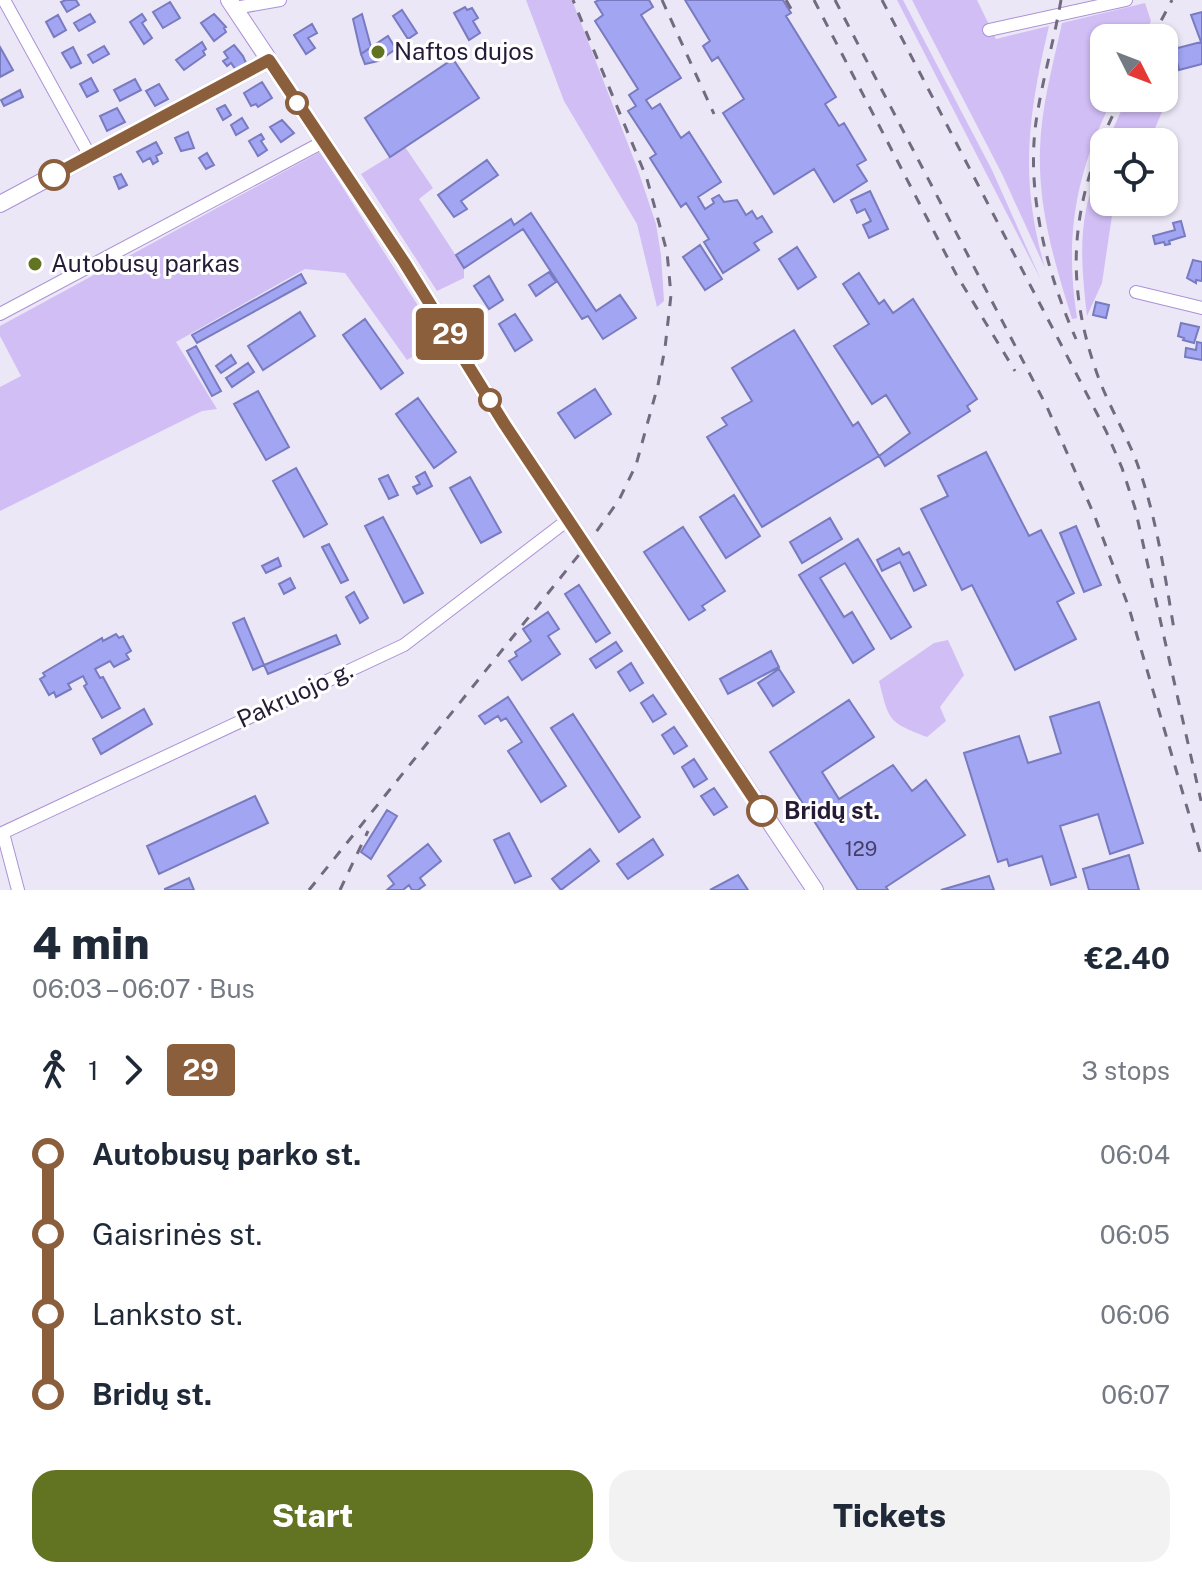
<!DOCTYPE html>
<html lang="en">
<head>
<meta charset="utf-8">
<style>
  body { margin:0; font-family:"Public Sans",sans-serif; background:#f2f2f3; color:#1f2937; height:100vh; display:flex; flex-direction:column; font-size:30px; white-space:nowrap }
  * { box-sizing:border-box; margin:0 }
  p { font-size:26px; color:#747a83 }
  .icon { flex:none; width:44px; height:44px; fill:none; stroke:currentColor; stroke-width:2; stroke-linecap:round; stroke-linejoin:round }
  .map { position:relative; height:890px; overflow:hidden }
  .drawer { display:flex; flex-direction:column; background:#fff; flex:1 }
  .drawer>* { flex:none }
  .badge { padding:0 16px; border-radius:6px; font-size:28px; line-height:52px }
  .needle { width:52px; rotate:132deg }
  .controls { position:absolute; left:1090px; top:24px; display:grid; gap:16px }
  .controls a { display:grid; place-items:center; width:88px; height:88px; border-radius:16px; background:#fff; box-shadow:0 2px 6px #0004; font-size:40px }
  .map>.badge { position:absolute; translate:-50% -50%; box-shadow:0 0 0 4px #fff }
  .legs { display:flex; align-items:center; gap:12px; height:88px; padding:0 32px; font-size:26px }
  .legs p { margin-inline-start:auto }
  .overview { display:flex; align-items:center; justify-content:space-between; height:136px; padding:0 32px }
  h1 { font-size:44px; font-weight:800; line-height:60px }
  .cta { display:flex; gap:16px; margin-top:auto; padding:16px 32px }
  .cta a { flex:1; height:92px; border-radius:24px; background:#627322; color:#fff; font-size:32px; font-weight:800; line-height:92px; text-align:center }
  .cta a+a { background:#f2f2f3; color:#1f2937 }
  ul { padding:0 32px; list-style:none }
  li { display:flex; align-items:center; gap:28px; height:80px; font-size:30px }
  li i { display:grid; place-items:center; width:12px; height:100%; margin:0 10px; background:currentColor }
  li i::after { content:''; width:20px; height:20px; margin:-10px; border:6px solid; border-radius:50%; background:#fff }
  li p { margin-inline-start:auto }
  li:first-child i { background:linear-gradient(#0000 50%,currentColor 0) }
  li:last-child i { background:linear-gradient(currentColor 50%,#0000 0) }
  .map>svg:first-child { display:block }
</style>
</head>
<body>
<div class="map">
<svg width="1202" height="890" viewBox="0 0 1202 890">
  <rect width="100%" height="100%" fill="#ece7f6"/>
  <path fill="#d1bef5" d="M526 0H572L638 170 656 224 661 255 664 301 657 307 637 224 564 101Z
    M897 0H903L992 170 1041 280Z
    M912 0H977L996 39 1049 26C1028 115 1019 179 1045 268L1002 174Z
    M1145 3 1151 21 1143 38H1104V98H1113C1076 172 1064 236 1077 318L1072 319C1055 264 1038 209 1040 150 1041 107 1053 65 1062 23Z
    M1164 63 1172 89 1149 142H1107L1127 98H1164Z
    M405 147 433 188 419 199 464 268V278L437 291 361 174Z
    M1104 150V202H1114L1102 283 1087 316C1083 281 1079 245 1086 210 1090 190 1098 170 1104 150Z
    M320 152 440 340 407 360 345 273 305 269 176 342 217 409 202 411 0 511V387L21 376 0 336V326Z
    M948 640 964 675 940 707 946 721 927 737C888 722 889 721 879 681L934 643Z"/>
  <path fill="#a1a5f2" stroke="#787bc0" stroke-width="2" d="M66 0H76L79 5 67 12 61 2Z
    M599 0H649L653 7 641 15 681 78 646 100 652 109 660 104 681 138 689 132 721 182 698 197 705 209 714 203 712 199 719 195 724 202 737 200 746 215 752 211 757 219 762 216 772 232 754 243 759 250 723 273 704 242 709 239 686 203 681 207 650 158 656 154 628 111 636 106 629 95 638 89 595 21 603 15 595 2Z
    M685 0H783L791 13 786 16 836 97 825 104 839 126 844 123 866 160 857 165 867 181 834 202 814 169 774 194 723 113 744 99 718 57 712 61 703 46 710 41Z
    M170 2 180 18 163 28 153 12Z
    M465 7 467 10 472 8 478 18 473 21 480 33 469 40 454 13Z
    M402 10 417 33 408 39 393 16Z
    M1202 12V64L1179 70 1174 49 1201 42 1191 15Z
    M90 14 95 22 79 31 74 23Z
    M142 14 146 20 142 23 152 38 144 44 130 22Z
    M214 14 226 27 224 28 226 32 214 41 201 23Z
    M362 14 371 47 361 54 353 19Z
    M58 15 66 30 54 37 46 22Z
    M312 24 317 33 308 38 315 48 306 54 294 35Z
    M388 36 396 49 378 61 365 64 361 54Z
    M202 42 206 49 203 51 205 55 184 70 176 60Z
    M234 45 243 56 246 63 236 70 231 63 227 66 223 61 228 58 224 52Z
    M104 46 109 54 93 63 88 55Z
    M0 47 13 70 0 77Z
    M73 47 81 63 71 68 62 53Z
    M453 59 479 98 390 157 365 118Z
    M91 78 98 91 87 97 80 84Z
    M135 79 141 90 120 101 114 90Z
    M262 82 272 98 258 107 256 104 251 106 244 93Z
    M159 84 168 99 155 106 146 91Z
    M20 90 23 97 4 106 1 100Z
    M225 105 231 115 223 120 217 109Z
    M117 108 125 122 107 131 100 116Z
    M242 118 248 128 236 135 231 125Z
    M282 120 294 133 281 142 270 127Z
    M188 132 194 148 181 151 175 138Z
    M261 134 264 139 261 141 267 150 258 156 249 141Z
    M156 142 162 153 156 156 158 161 153 164 150 158 143 162 137 152Z
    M207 153 214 165 206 169 199 158Z
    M487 160 498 175 461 201 467 209 454 217 438 195Z
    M121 174 127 185 119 189 114 177Z
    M870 191 888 229 869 238 863 225 871 221 865 209 857 213 851 200Z
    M531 213 596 311 620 295 636 318 603 339 588 316 582 319 523 229 464 268 456 255 511 219 514 225Z
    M1181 221 1185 236 1169 241 1170 244 1165 245 1164 242 1155 244 1153 236 1175 230 1173 223Z
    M700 245 722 279 705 290 683 257Z
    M797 247 816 277 798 289 779 259Z
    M1193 260 1202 262V281L1196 280V283L1187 278Z
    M549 272 556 282 536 296 529 285Z
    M859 273 879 304 884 300 893 313 913 299 977 399 967 406 970 411 885 466 879 456 910 433 886 395 872 404 834 346 869 324 843 284Z
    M301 274 306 283 197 343 192 335Z
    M489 276 503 300 489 309 474 286Z
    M1096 302 1109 305 1106 318 1093 315Z
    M300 312 315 336 263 370 248 346Z
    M515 314 532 340 515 351 499 324Z
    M365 319 403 373 381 389 343 335Z
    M1181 323 1199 327 1194 343 1183 340 1184 338 1178 336Z
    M794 330 853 426 858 422 879 456 762 527 707 437 727 425 722 418 752 401 732 368Z
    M1197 342 1202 343V360L1185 357 1186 348 1196 350Z
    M196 346 221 391 212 396 187 351Z
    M231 355 236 363 221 373 216 366Z
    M248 363 254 372 232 387 226 378Z
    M595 389 611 414 575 438 558 413Z
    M258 391 289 447 266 460 234 404Z
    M418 398 456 452 434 468 396 414Z
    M986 452 1029 536 1041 530 1074 593 1057 602 1076 639 1015 670 972 585 962 590 921 509 948 496 938 476Z
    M296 468 327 524 304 537 273 481Z
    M425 472 432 486 417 494 413 487 420 484 416 477Z
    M388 475 398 495 389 499 379 479Z
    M470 477 501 532 481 543 450 488Z
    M734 495 760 536 726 558 700 517Z
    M383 517 423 593 404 603 365 526Z
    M830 518 842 539 802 563 790 542Z
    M1076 526 1101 585 1084 592 1060 533Z
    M683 527 725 591 702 606 705 610 689 620 644 552Z
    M858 539 911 627 891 639 845 563 820 578 844 617 852 612 874 649 853 663 799 575Z
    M329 544 348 580 341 583 322 547Z
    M899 548 903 555 909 552 926 585 914 591 900 562 882 571 877 560Z
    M278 558 281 566 266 573 262 566Z
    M290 578 295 588 284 594 279 584Z
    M579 585 610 633 596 642 565 594Z
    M354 592 368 618 360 623 346 597Z
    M548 612 559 629 548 636 560 654 522 680 509 661 517 656 515 652 531 641 523 629Z
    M244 618 264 665 253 670 233 623Z
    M116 634 119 638 123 636 131 651 126 654 129 659 114 667 110 661 95 669 100 678 103 677 120 708 102 718 84 686 87 684 83 676 68 684 71 689 56 697 54 692 49 695 40 679 45 676 43 673 102 638 103 641Z
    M336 635 340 644 268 674 264 665Z
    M616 642 622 651 596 668 590 659Z
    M771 651 779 667 728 694 720 679Z
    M631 663 643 683 630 691 618 672Z
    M779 669 794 692 773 706 758 683Z
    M653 695 666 714 653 722 641 703Z
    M508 697 566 786 541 802 508 751 522 742 506 718 501 721 498 716 485 724 479 716Z
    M849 700 874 737 822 772 839 799 893 765 912 791 926 780 965 835 886 887 888 890H858L770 752Z
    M1099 702 1143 843 1110 854 1098 814 1060 826 1076 877 1051 885 1042 856 1009 866 1007 859 998 862 964 753 1019 736 1028 763 1061 753 1050 717Z
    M144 709 152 724 101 754 93 739Z
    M573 714 640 817 619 832 551 728Z
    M674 727 687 746 674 754 662 735Z
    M694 759 707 779 694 787 682 767Z
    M714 788 727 807 714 815 701 796Z
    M255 796 268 823 159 874 147 846Z
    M387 810 397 816 371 859 361 852Z
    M509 833 531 876 515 883 494 840Z
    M653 839 663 855 628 879 617 864Z
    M428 844 441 861 420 878 425 885 418 890H412L409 885 403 890H387L394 884 388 876Z
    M590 849 599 861 561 890 552 879Z
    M1129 855 1139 890H1089L1083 869Z
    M738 875 748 890H710Z
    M989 876 994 890H941Z
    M189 878 194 890H165V889Z"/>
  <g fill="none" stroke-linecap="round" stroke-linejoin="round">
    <g stroke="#ab91d7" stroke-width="14">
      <path id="minor" d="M4 0 90 156
        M235 8 280 0
        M989 30 1126 0
        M1136 292 1202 308
        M0 314 323 142
        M3 833 18 890
        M0 834 404 645 569 519"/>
    </g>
    <g stroke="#ab91d7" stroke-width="18">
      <path id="major" d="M229 0 404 262 505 425 815 890
        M0 204 269 60"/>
    </g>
    <use href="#minor" stroke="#fff" stroke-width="12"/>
    <use href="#major" stroke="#fff" stroke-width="16"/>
    <path stroke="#726a80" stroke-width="3" stroke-dasharray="10 10" stroke-linecap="butt" d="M662 0 714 114
      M786 0 794 14
      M814 0 956 274 1015 371
      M835 0 1047 407 1095 517 1129 608 1202 859
      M882 0 1106 431 1122 468 1135 508 1201 801
      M1061 0C1054 41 1042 81 1036 122 1026 194 1047 273 1076 339
      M1152 38 1172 0
      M1121 98C1072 196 1061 276 1099 379 1110 408 1126 434 1137 463 1157 518 1165 577 1175 635
      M309 890 586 546 619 500 636 465 658 385 665 348 671 295 667 252 647 179 573 0
      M340 890 368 831"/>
  </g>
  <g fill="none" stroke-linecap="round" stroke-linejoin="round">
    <g stroke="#fff" stroke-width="18">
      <path id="line-1" d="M54 175 269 60 404 262 505 425 762 811"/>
    </g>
    <use href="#line-1" stroke="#8b5e3c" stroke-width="12"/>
  </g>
  <g fill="#627322" stroke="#fff" stroke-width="3">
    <circle cx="378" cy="52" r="8"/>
    <circle cx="35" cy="264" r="8"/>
  </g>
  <g fill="#fff" stroke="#8b5e3c" stroke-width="4">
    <circle cx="297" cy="103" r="10"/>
    <circle cx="54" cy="175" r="14"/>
    <circle cx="490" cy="400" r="10"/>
    <circle cx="762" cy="811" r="14"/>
  </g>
  <g text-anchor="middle" stroke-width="6" stroke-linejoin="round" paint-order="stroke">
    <g font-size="20" fill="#453e65">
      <text x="861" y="856">129</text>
    </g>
    <g font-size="24" fill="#261b36" stroke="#fff" text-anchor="start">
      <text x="394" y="60">Naftos dujos</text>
      <text x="51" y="272">Autobusų parkas</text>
    </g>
    <g font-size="24" fill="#261b36" stroke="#fff">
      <text transform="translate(295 695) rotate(-25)" y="8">Pakruojo g.</text>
    </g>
    <g font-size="24" font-weight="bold" fill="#261b36" stroke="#fff" text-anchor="start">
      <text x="784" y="819">Bridų st.</text>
    </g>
  </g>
</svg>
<div class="controls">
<a><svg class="needle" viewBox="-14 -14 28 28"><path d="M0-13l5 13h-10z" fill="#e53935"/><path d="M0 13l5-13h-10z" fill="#747a83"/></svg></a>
<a><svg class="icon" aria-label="locate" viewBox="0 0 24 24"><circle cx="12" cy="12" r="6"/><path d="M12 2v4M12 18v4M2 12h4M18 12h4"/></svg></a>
</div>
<b class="badge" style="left:450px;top:334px;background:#8b5e3c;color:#fff">29</b>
</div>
<section class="drawer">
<div class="overview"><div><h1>4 min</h1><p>06:03 – 06:07 · Bus</p></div><b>€2.40</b></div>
<div class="legs"><svg class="icon" aria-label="walk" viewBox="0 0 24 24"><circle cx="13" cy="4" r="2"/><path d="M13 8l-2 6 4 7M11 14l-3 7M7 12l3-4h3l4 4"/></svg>1<svg class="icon" aria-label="forward" viewBox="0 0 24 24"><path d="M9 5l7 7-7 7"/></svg><b class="badge" style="background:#8b5e3c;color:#fff">29</b><p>3 stops</p></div>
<ul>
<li><i style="color:#8b5e3c"></i><b>Autobusų parko st.</b><p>06:04</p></li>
<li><i style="color:#8b5e3c"></i><span>Gaisrinės st.</span><p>06:05</p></li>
<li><i style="color:#8b5e3c"></i><span>Lanksto st.</span><p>06:06</p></li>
<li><i style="color:#8b5e3c"></i><b>Bridų st.</b><p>06:07</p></li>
</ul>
<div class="cta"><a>Start</a><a>Tickets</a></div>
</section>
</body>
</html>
